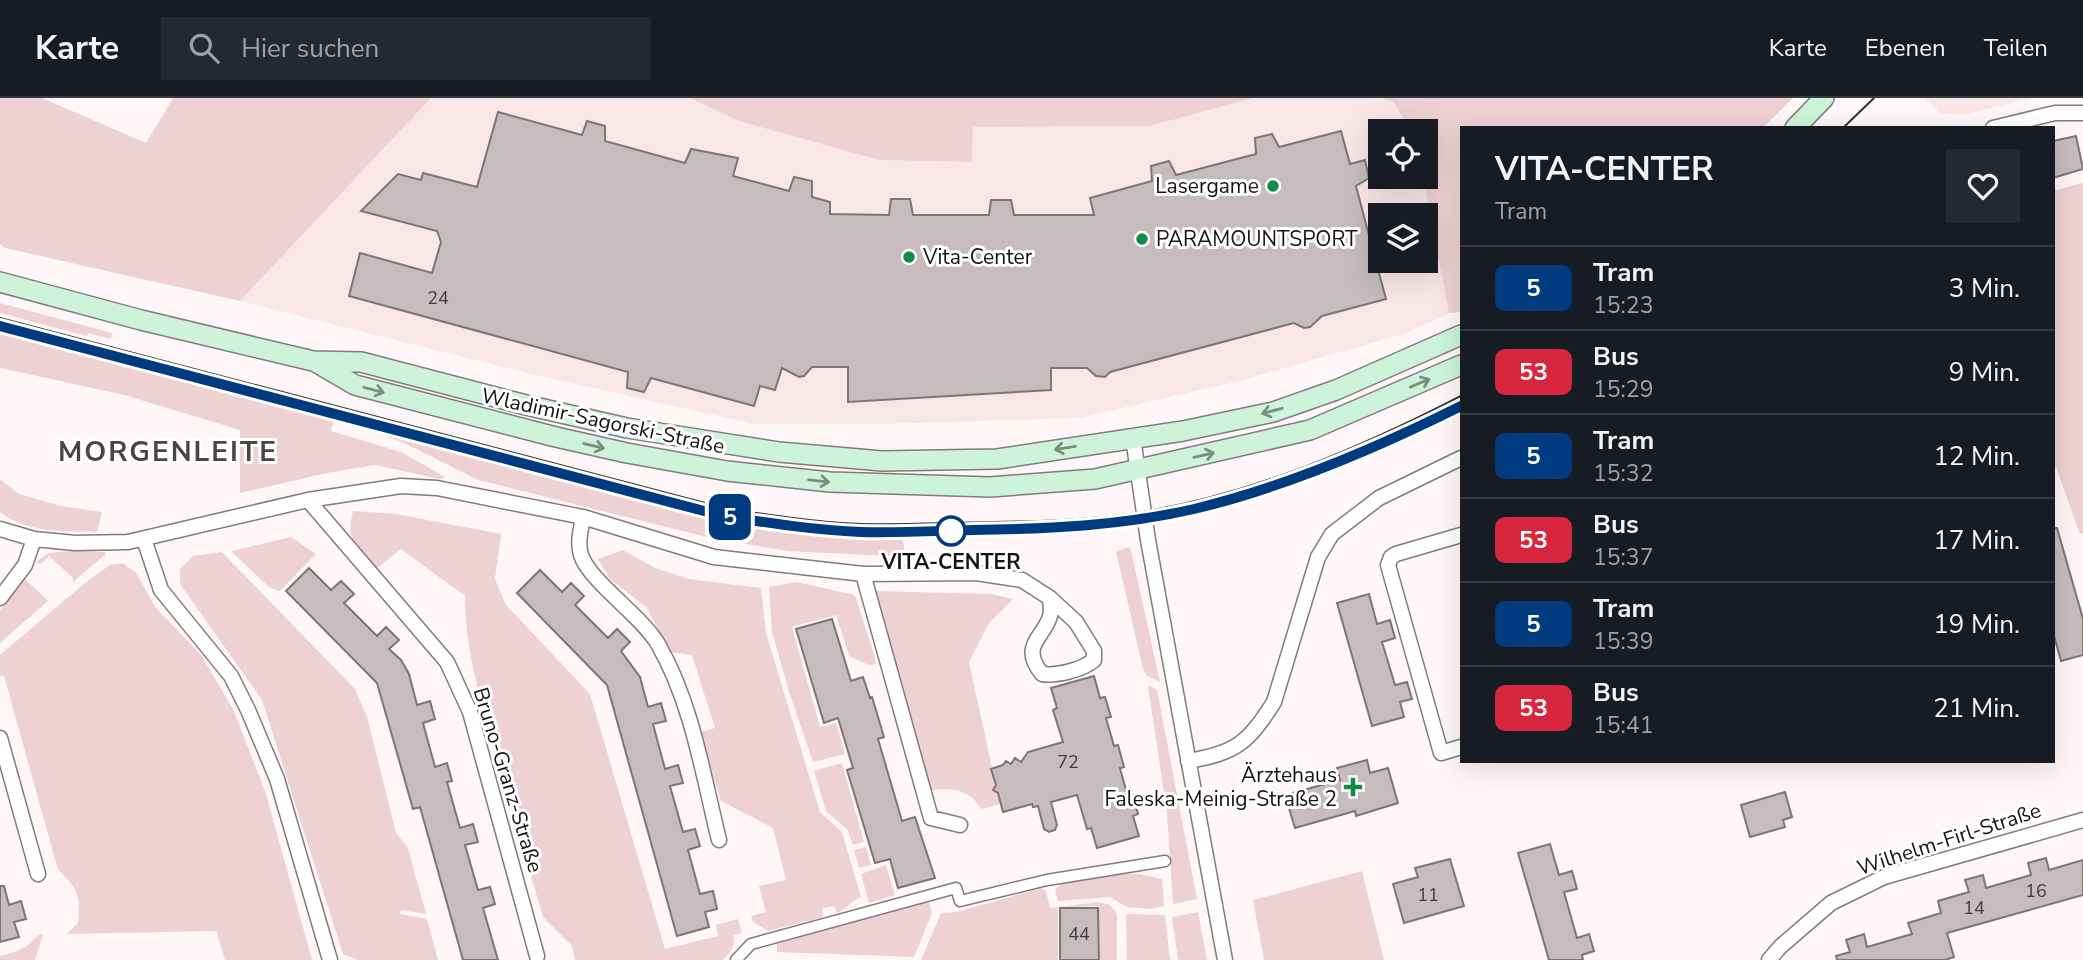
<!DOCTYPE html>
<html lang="de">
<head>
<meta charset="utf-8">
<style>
  body { margin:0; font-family:"Nunito Sans",sans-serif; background:#242831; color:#f1f3f6; height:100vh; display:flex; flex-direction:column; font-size:26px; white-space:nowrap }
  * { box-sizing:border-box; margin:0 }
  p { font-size:23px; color:#9ea1a6 }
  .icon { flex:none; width:38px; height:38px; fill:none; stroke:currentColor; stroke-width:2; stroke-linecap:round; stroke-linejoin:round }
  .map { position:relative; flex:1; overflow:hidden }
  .side { position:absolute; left:1460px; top:28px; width:595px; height:637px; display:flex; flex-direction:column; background:#171b24; border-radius:0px; box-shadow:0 7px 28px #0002 }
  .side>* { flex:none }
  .badge { padding:0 14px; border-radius:10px; font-size:24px; line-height:46px }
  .tools { position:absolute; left:1368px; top:21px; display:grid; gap:14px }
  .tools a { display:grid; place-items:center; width:70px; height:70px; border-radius:0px; background:#171b24; box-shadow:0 7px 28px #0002; font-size:35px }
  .map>.badge { position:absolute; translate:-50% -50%; box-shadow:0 0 0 4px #fff }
  .round { display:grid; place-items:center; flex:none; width:74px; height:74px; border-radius:0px; background:#242831 }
  .headline { display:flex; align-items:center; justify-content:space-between; height:119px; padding:0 35px }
  h1 { font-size:33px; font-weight:700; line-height:52px }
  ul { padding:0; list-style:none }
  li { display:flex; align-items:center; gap:21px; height:84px; padding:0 35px; border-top:2px solid #363941 }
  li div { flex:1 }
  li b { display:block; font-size:26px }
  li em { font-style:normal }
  li .badge { min-width:77px; font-weight:700; text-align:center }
  header { display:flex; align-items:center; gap:42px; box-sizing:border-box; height:98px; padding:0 35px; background:#171b24; border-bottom:2px solid #363941 }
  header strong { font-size:33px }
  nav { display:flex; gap:38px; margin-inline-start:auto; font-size:24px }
  .search { width:490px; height:63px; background:#242831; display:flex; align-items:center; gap:18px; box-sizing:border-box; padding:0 24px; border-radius:0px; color:#9ea1a6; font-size:26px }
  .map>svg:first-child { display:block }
</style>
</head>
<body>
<header>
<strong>Karte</strong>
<div class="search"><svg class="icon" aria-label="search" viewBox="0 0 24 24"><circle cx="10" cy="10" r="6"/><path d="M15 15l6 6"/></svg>Hier suchen</div>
<nav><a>Karte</a><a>Ebenen</a><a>Teilen</a></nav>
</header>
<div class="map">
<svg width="2083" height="862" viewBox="0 0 2083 862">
  <rect width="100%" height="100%" fill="#fef6f7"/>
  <path fill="#f9e7e8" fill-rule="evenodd" d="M431 0H690L739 23 879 62 972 64 973 29 1150 28 1254 0H1383L1394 5 1410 33H1381V79H1423L1449 215 1407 235 1239 283 1079 320 882 326H754L531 276 240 203ZM1381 117H1426V163H1381Z
    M1925 0H2031L1963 17 1940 15Z"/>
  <path fill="#eed1d3" d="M0 0H42L146 45 173 0H431L240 203 5 150 0 146Z
    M690 0H1254L1150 28 973 29 972 64 879 62 739 23Z
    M1383 0H1793L1763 30H1461V214L1449 215 1423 79H1426V33H1410L1394 5Z
    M2083 85V435L2080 436 2053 361V93Z
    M0 205 112 235 111 241 88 235 87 238 0 215Z
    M0 232 334 321 331 333 401 354 445 379 440 381 375 367 327 375 240 395V332L124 297 0 270Z
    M356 327 716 422 787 433 902 439 906 459 787 453 706 439 478 382 402 344Z
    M0 381 19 396 61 408 102 414 97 434C65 433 26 435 0 414Z
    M353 413 396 416 501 436 495 481 506 507 590 596 665 851 718 838 716 827 738 821 742 835 733 837C736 848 730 855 723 862H575L572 848 543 819 531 778 513 690 506 687C488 626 465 563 465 498L401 451 376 471C357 450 345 443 353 413Z
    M291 439 316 456 280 493 270 490 231 453Z
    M1128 449 1131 452 1160 584 1147 578 1143 571 1116 454Z
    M623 452 655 470 689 481 761 490 766 535 820 714 842 734 861 799C850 803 846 812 837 815L834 808 822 811 823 819 768 833 753 824 751 818 766 814 759 788 786 782 773 730 721 703 700 634 715 630 692 557 671 554 646 509 610 481 598 461Z
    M70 453 105 454 106 456 73 484V480L49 458 41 466 38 465 37 463 49 455Z
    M222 454 355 591 367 619 396 735 408 750 426 816 401 812 400 816 427 821 438 862H358L343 856 262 602 180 486V471L193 458Z
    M123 465 136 475 156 510 202 558 234 613 266 696 312 862H225L216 833 67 836 78 825C81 799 78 790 58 772L4 578H0V557L85 485 110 467Z
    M24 480 48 503 0 545V512Z
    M796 484 855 497 875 560 876 566 869 567 849 558 836 517 792 529 820 629 836 625 845 656 813 664 790 597 772 534 769 489Z
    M874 493 992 496 1013 501 989 525 969 564 1000 706 981 711C969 690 952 690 929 692Z
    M1150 588 1157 592 1197 801 1173 806 1167 714 1148 589Z
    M842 665 864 744 853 747 847 731 826 713 814 673Z
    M866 749 871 767 859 770 854 752Z
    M886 767 895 797 869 805 861 776Z
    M1362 773 1384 862H1264L1253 802Z
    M1139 776 1162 781 1164 808 1150 811 1127 809 1110 799 1058 803 1055 792C1074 772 1113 777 1139 776Z
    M1041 790 1046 793 1050 810 1099 804 1110 807 1117 816V862H1100L1099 808 1058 809V862H921L941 815 957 814Z
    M928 801 932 815 914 859 777 854V846Z
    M1198 814 1207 862H1178L1172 819Z
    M1129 816 1165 817 1170 862H1127L1126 817Z
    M43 836 35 862H0V858C16 854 27 851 38 837Z"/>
  <path fill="#c6bcbd" stroke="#7e7575" stroke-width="2" d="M498 14 582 37 587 23 605 28V43L685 65 691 51 738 60 733 78 789 93 794 79 812 83V99L830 104V116L889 117 891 101H910L913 117H989L991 102H1011L1014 117H1094L1090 100 1152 83 1151 68 1169 63 1176 77 1256 56 1255 40 1272 36 1279 49 1341 33 1350 66 1365 62 1369 80 1356 88 1372 149 1381 146V169L1378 171 1386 201 1322 218 1310 229 1304 230 1294 225 1110 274 1105 279 1096 278 1087 270H1051V292L848 304V269H812L804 278 799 279 782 270 775 292 760 288 754 308 651 280 644 294 627 290 628 274 349 198 360 155 432 175 441 144 437 133 361 113 398 76 421 82 423 75 477 89Z
    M2076 38 2083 71 2053 80V43Z
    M2053 430H2057L2083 521V557L2061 563 2053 534Z
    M309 470 331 492 341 483 354 496 344 505 377 538 386 529 399 542 389 551 401 562 409 576 417 607 430 603 435 621 423 625 435 669 447 665 452 683 447 684 460 730 473 726 478 744 465 747 478 792 490 789 495 806 483 810 498 862H463L420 709 413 711 377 585 286 493Z
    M540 472 562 494 571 485 584 498 575 507 608 540 617 531 630 544 621 553 640 579 648 609 661 605 666 623 653 626 665 671 678 667 683 685 670 688 683 734 695 731 700 748 688 752 700 796 713 793 717 811 705 814 709 829 677 838 607 587 517 495Z
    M1369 496 1377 526 1390 522 1395 540 1382 544 1395 587 1407 584 1412 601 1400 604 1404 619 1372 628 1337 505Z
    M832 521 851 583 863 579 870 600 872 599 884 639 878 641 902 723 915 719 935 780 898 790 890 761 875 765 847 672 853 670 838 620 824 625 796 531Z
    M1094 578 1100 600 1105 599 1111 619 1106 620 1114 648 1118 647 1124 669 1120 670 1127 696 1132 695 1138 716 1133 718 1139 738 1097 750 1091 730 1087 731 1077 697 1051 704 1057 727 1055 732 1049 734 1044 731 1038 708 1033 709 1032 706 1003 714 998 695 993 692 996 687 991 671 1003 667 1006 663 1011 666 1015 660 1021 664 1028 654 1063 644 1053 612 1057 610 1051 590Z
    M1367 662 1370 675 1388 670 1398 705 1356 718 1355 713 1295 730 1285 697 1340 682 1337 670Z
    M1785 694 1792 719 1783 722 1785 729 1750 739 1741 707Z
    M1550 746 1559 777 1572 773 1577 791 1564 794 1577 840 1589 836 1594 853 1582 857 1583 862H1549L1518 755Z
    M2046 760 2049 772 2083 762V797L1947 835 1954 859 1945 862H1837L1836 858 1850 854 1846 842 1864 836 1867 849 1912 836 1908 825 1941 815 1938 803 1969 794 1965 782 1983 777 1986 790 2031 777 2028 765Z
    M1450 761 1464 808 1404 825 1393 786 1418 779 1415 770Z
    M0 788H4L9 807 21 803 26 821 14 824 19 839 0 844Z
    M1060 810H1098L1099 862H1060Z"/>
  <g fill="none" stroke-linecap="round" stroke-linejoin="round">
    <g stroke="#847a7b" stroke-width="13">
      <path id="pedestrian" d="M736 862 751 846 956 790 960 803 1047 782 1165 763"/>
    </g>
    <g stroke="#847a7b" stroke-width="17">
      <path id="minor" d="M1993 30 2055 15H2083
        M1133 340 1148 442 1225 862
        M308 402 447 564 470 614 537 858
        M583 419C581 432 577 444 581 457 590 484 641 517 658 546 692 605 703 677 719 742
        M0 431 34 441 25 467 0 500
        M1461 437 1396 456 1391 459 1388 467 1441 655 1461 649
        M34 441 75 445 128 444 308 402 401 388 437 390 583 419 714 459 863 476 976 475 1022 482 1050 500 1076 524 1094 553V562C1082 572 1057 578 1042 576 1019 547 1044 540 1050 518 1052 513 1050 505 1050 500
        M144 441 161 492 231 578 248 612 277 681 330 862
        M863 476 931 720 960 727
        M0 640 38 776
        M1188 663C1236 655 1248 645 1274 604L1318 459 1332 436 1379 400 1461 360
        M1769 862 1780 849 1831 805 1884 779 2083 722"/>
    </g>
    <g stroke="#847a7b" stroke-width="22">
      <path id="secondary" d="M1795 30 1824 0
        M0 184 141 222 313 263 361 264 526 307 627 330 779 354 882 363 997 361 1183 333 1273 314 1336 292 1461 237
        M314 263 355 287 556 339 627 355 727 373 830 384 990 389 1095 381 1310 332 1461 267"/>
    </g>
    <use href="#pedestrian" stroke="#fff" stroke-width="10"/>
    <use href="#minor" stroke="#fff" stroke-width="14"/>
    <use href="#secondary" stroke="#cdf4da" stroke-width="19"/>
    <path stroke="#353132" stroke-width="2" d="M1843 30 1874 0
      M0 220 724 410C769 417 815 424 861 426 905 427 950 425 994 424 1044 423 1093 422 1142 414 1253 396 1362 349 1461 298"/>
  </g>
  <defs><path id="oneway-shaft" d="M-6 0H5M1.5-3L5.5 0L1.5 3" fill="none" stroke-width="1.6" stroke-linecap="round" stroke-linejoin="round" transform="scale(1.75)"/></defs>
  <g stroke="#7b8f80">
    <use href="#oneway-shaft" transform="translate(1420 285) rotate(-23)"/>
    <use href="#oneway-shaft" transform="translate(374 292) rotate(15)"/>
    <use href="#oneway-shaft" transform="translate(1272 313) rotate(165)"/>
    <use href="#oneway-shaft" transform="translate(594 348) rotate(13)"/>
    <use href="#oneway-shaft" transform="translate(1065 350) rotate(171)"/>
    <use href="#oneway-shaft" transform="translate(1204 357) rotate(-13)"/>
    <use href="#oneway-shaft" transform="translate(819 383) rotate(6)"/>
  </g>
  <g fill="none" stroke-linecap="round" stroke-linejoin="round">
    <g stroke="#fff" stroke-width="16">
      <path id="line" d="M0 228 723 418C769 425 814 432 861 434 898 435 935 433 972 432 1047 431 1121 428 1194 411 1286 389 1377 350 1461 308"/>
    </g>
    <use href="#line" stroke="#003b80" stroke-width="10"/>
  </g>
  <g fill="#148b45" stroke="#fff" stroke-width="2.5">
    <circle cx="1273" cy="88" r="7"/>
    <circle cx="1142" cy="141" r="7"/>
    <circle cx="909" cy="159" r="7"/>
    <path d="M1349.5 678.5h7v7h7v7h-7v7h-7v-7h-7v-7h7z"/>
  </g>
  <circle fill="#fff" stroke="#003b80" stroke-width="3.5" cx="951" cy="433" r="14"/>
  <g text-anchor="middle" stroke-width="6" stroke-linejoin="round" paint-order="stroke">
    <g font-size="18" fill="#423d3e">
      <text x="438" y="206">24</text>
      <text x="1068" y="670">72</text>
      <text x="2036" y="799">16</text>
      <text x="1428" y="803">11</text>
      <text x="1974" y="816">14</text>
      <text x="1079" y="842">44</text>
    </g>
    <g font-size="21" fill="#161313" stroke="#fff" text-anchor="end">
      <text x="1259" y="95">Lasergame</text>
      <text x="1156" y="148" text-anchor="start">PARAMOUNTSPORT</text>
      <text x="923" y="166" text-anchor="start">Vita-Center</text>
      <text x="1337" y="684">Ärztehaus<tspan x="1337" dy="24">Faleska-Meinig-Straße 2</tspan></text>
    </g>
    <g font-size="21" fill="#161313" stroke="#fff">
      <text transform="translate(603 323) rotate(12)" y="7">Wladimir-Sagorski-Straße</text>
      <text transform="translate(508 682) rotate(73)" y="7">Bruno-Granz-Straße</text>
      <text transform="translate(1949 741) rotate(-18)" y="7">Wilhelm-Firl-Straße</text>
    </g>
    <g font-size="21" font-weight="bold" fill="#161313" stroke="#fff">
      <text x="951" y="471">VITA-CENTER</text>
    </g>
    <g font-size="28" font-weight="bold" letter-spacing="2" fill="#4b4344" stroke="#fff">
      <text x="168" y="363">MORGENLEITE</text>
    </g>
  </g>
</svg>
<div class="tools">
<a><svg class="icon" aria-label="locate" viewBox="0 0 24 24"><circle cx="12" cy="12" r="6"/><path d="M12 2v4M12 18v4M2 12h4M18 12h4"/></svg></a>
<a><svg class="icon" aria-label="layers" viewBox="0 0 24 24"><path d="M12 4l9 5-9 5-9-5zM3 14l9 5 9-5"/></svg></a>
</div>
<b class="badge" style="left:730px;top:419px;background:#003b80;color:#fff">5</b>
<section class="side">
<div class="headline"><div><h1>VITA-CENTER</h1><p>Tram</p></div><a class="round"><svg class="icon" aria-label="heart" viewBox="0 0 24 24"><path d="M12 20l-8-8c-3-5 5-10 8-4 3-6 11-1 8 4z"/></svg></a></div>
<ul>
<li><span class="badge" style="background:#003b80;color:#fff">5</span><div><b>Tram</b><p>15:23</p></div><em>3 Min.</em></li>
<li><span class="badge" style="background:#d7263d;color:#fff">53</span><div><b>Bus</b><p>15:29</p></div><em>9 Min.</em></li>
<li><span class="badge" style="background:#003b80;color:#fff">5</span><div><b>Tram</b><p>15:32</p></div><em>12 Min.</em></li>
<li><span class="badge" style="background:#d7263d;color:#fff">53</span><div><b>Bus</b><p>15:37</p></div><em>17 Min.</em></li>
<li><span class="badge" style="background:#003b80;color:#fff">5</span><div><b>Tram</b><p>15:39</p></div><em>19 Min.</em></li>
<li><span class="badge" style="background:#d7263d;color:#fff">53</span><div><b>Bus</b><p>15:41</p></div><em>21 Min.</em></li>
</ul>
</section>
</div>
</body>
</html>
